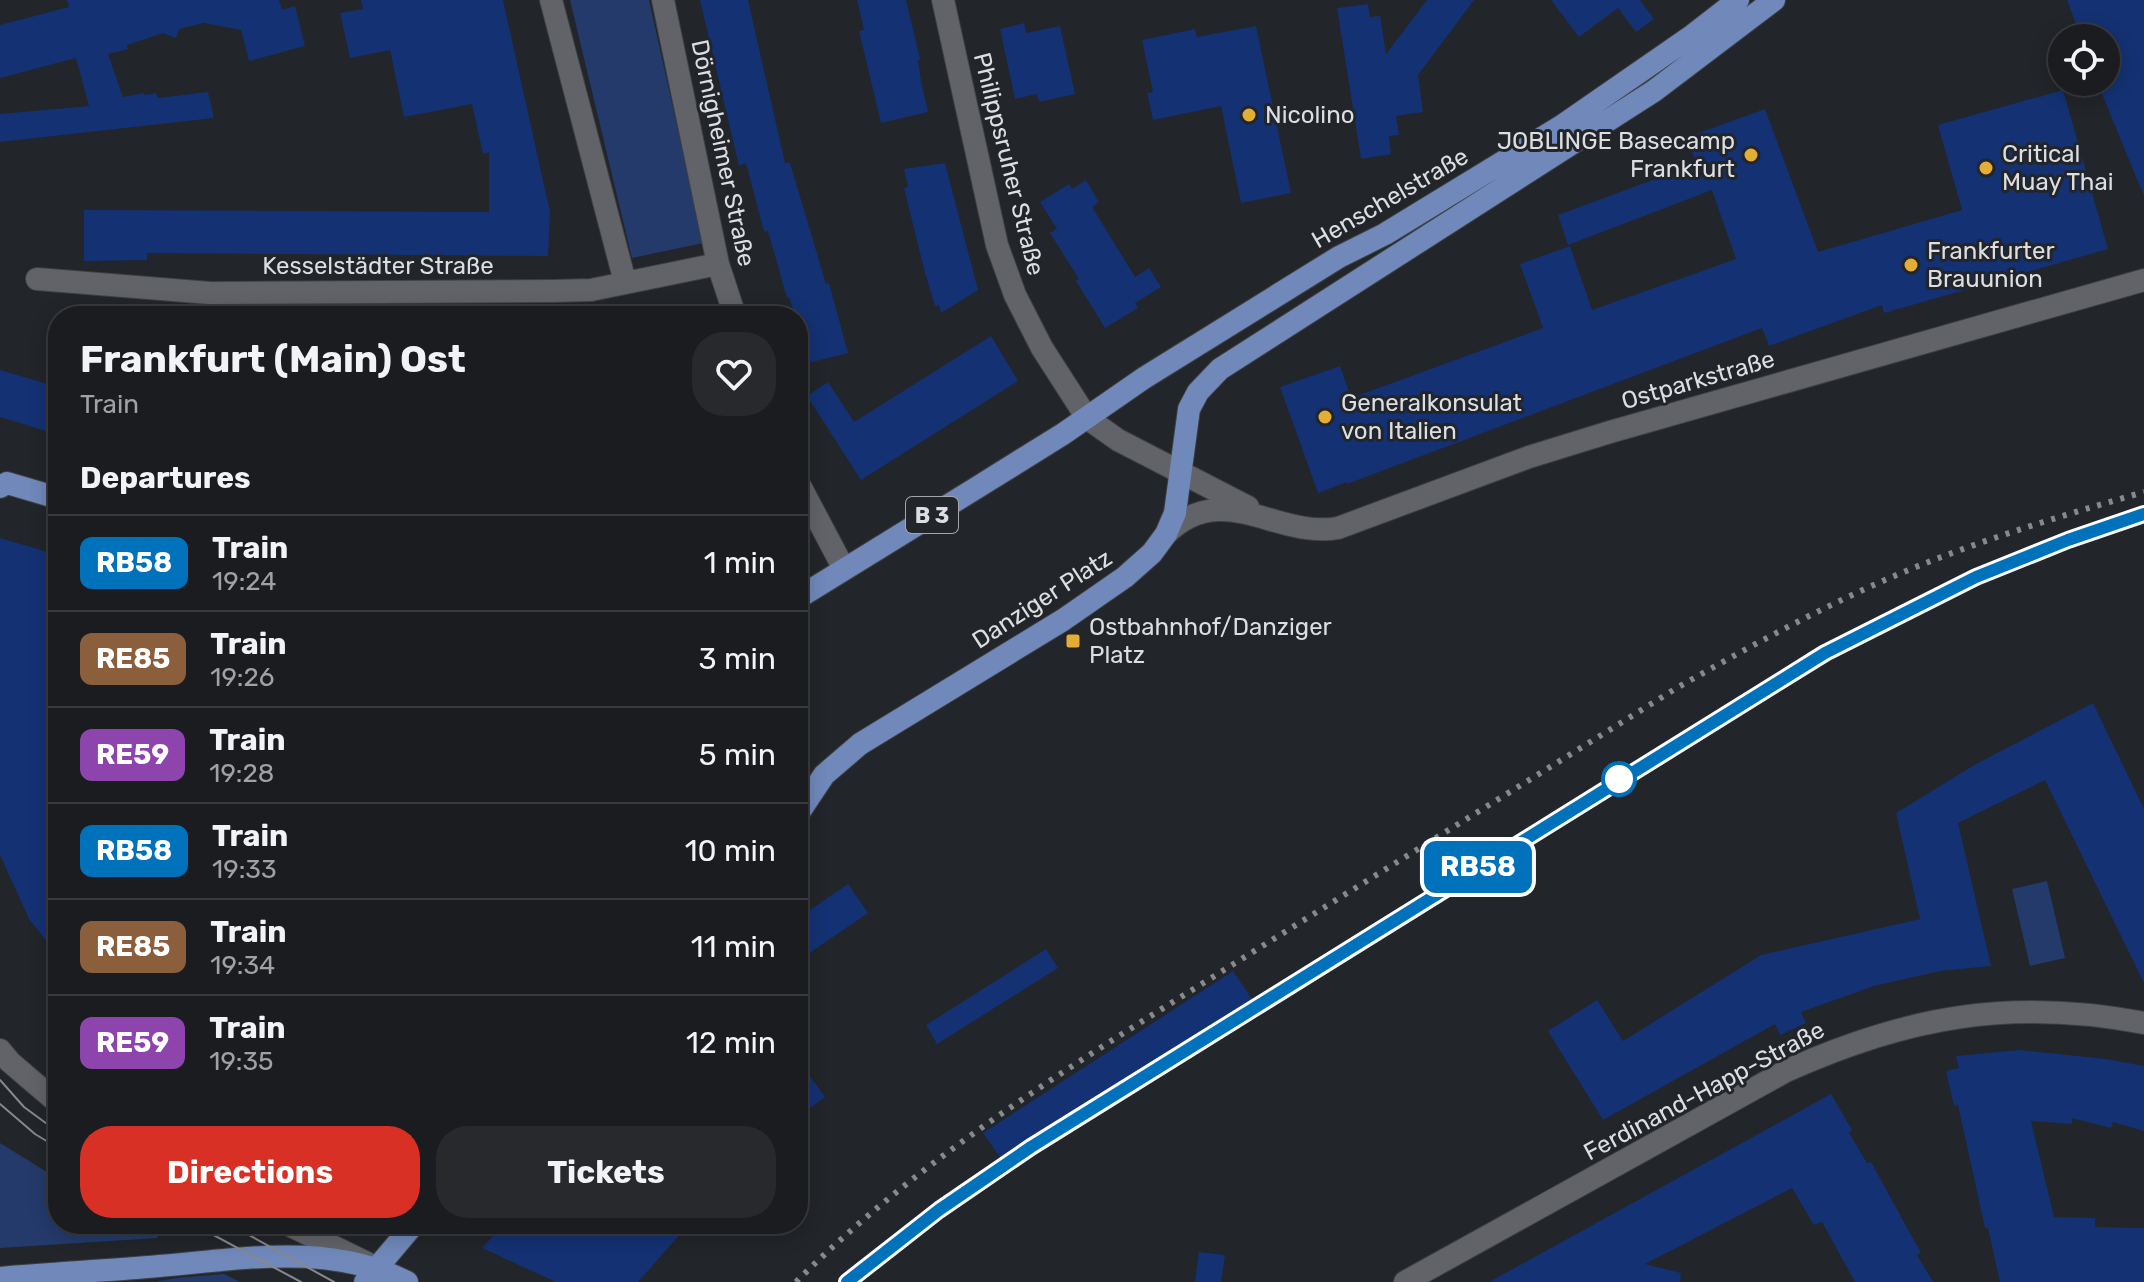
<!DOCTYPE html>
<html lang="en">
<head>
<meta charset="utf-8">
<style>
  body { margin:0; font-family:Rubik,sans-serif; background:#27292c; color:#f1f3f6; height:100vh; display:flex; flex-direction:column; font-size:30px; white-space:nowrap }
  * { box-sizing:border-box; margin:0 }
  p { font-size:26px; color:#9fa1a4 }
  .icon { flex:none; width:44px; height:44px; fill:none; stroke:currentColor; stroke-width:2; stroke-linecap:round; stroke-linejoin:round }
  .map { position:relative; flex:1; overflow:hidden }
  .side { position:absolute; left:48px; top:306px; width:760px; height:928px; display:flex; flex-direction:column; background:#1a1c1f; border-radius:32px; box-shadow:0 4px 20px #0003,0 0 0 2px #383a3d }
  .side>* { flex:none }
  .badge { padding:0 16px; border-radius:12px; font-size:28px; line-height:52px }
  .controls { position:absolute; left:2048px; top:24px; display:grid; gap:16px }
  .controls a { display:grid; place-items:center; width:72px; height:72px; border-radius:50%; background:#1a1c1f; box-shadow:0 4px 20px #0003,0 0 0 2px #383a3d; font-size:40px }
  .map>.badge { position:absolute; translate:-50% -50%; box-shadow:0 0 0 4px #fff }
  h2 { padding:0 32px; font-size:30px; line-height:72px }
  .round { display:grid; place-items:center; flex:none; width:84px; height:84px; border-radius:32px; background:#27292c }
  .head { display:flex; align-items:center; justify-content:space-between; height:136px; padding:0 32px }
  h1 { font-size:38px; font-weight:700; line-height:60px }
  .cta { display:flex; gap:16px; margin-top:auto; padding:16px 32px }
  .cta a { flex:1; height:92px; border-radius:32px; background:#d93025; color:#fff; font-size:32px; font-weight:700; line-height:92px; text-align:center }
  .cta a+a { background:#27292c; color:#f1f3f6 }
  ul { padding:0; list-style:none }
  li { display:flex; align-items:center; gap:24px; height:96px; padding:0 32px; border-top:2px solid #383a3d }
  li div { flex:1 }
  li b { display:block; font-size:30px }
  li em { font-style:normal }
  li .badge { min-width:88px; font-weight:700; text-align:center }
  .map>svg:first-child { display:block }
</style>
</head>
<body>
<div class="map">
<svg width="2144" height="1282" viewBox="0 0 2144 1282">
  <rect width="100%" height="100%" fill="#222529"/>
  <path fill="#243a6b" d="M570 0H649L703 243 632 258Z
    M2047 881 2065 958 2030 966 2012 889Z
    M0 1143 58 1179V1224H140L159 1234 157 1238 0 1248Z
    M224 1274 240 1282H155L175 1278Z"/>
  <path fill="#143173" d="M67 0H279L282 10 295 6 305 46 249 61 241 30 204 23 179 29 176 38 163 33 127 45 128 49 108 54 123 97 144 93 145 95 156 93 158 98 208 92 214 118 0 142V114L89 106 76 58 0 78V25L69 7Z
    M361 0H503L550 212 548 256 147 253V260L84 261V210L489 212V152L483 154 472 104 404 117 390 50 350 58 340 13 363 9Z
    M700 0H748L785 163H790L826 284 829 283 848 353 808 363 798 328V316H795L789 297 787 298 768 231 764 232 746 163 739 166Z
    M857 0H906L920 59 918 60 921 81 928 112 881 123 859 31 864 30Z
    M1427 0H1474L1418 75 1423 112 1396 116 1399 135 1389 136 1391 154 1361 159 1337 8 1368 4 1370 17 1380 16 1386 54Z
    M1551 0H1640L1654 19 1636 32 1618 8 1579 37Z
    M2067 0H2144V196L2097 82H2106V38H2081Z
    M1024 23 1026 33 1060 26 1075 94 1039 102 1037 94 1015 99 1000 29Z
    M1256 26 1291 193 1241 203 1221 106 1153 120 1147 93 1153 92 1142 40 1195 29 1197 37Z
    M2063 90 2108 249 1884 313 1882 305 1769 346 1762 328 1347 484V482L1318 493 1280 387 1340 366 1351 398 1543 328 1520 264 1570 246 1592 310 1736 259 1712 190 1568 245 1558 215 1696 164 1692 151 1698 148 1693 135 1765 109 1818 252 1962 210 1938 125Z
    M945 163 978 290 941 313 939 305 935 306 925 273 904 188 908 187 904 169Z
    M1086 180 1099 202 1092 207 1135 277 1149 268 1161 287 1135 303 1138 308 1105 328 1076 281 1079 279 1050 233 1057 229 1040 202 1069 184 1072 189Z
    M991 336 1018 381 861 480 807 396 828 382 854 422Z
    M0 370 58 387 46 431 0 417Z
    M0 538 58 555V956L29 919 0 855Z
    M2093 703 2144 809V983L2045 780 1958 823 1991 966 1940 971 1874 986 1801 1012 1806 1023 1780 1035 1775 1024 1603 1120 1548 1031 1597 1000 1623 1041 1761 955 1920 919 1896 813 1976 764Z
    M848 884 868 913 798 961V918Z
    M1046 949 1058 968 937 1044 926 1025Z
    M1233 971 1252 999 1000 1157 983 1133Z
    M2020 1050 2106 1059 2144 1066V1131L2113 1122 2111 1128 2072 1118V1124L2031 1121 2054 1217 2095 1218V1227L2144 1228V1282H2000L1988 1228H1985L1958 1105 1954 1106 1946 1071 1959 1068 1956 1056Z
    M798 1060 825 1097 798 1117Z
    M1831 1094 1852 1130 1849 1133 1867 1163 1871 1162 1921 1253 1917 1255 1933 1282H1855L1822 1222 1814 1225 1792 1188 1645 1264 1681 1273 1680 1282H1489Z
    M504 1224H689L638 1282H556L482 1248Z
    M1199 1252 1225 1255 1221 1282H1195Z"/>
  <g fill="none" stroke-linecap="round" stroke-linejoin="round">
    <g stroke="#3e4044" stroke-width="24">
      <path id="minor" d="M551 0 625 282
        M663 0 718 264 735 316
        M943 0 997 245 1015 295 1042 348 1087 418
        M37 279 210 293 553 291 591 290 718 264
        M798 482 844 569
        M1405 1282 1786 1071C1908 1016 2012 998 2144 1023"/>
    </g>
    <g stroke="#3e4044" stroke-width="24">
      <path id="tertiary" d="M1087 418 1118 440 1248 507
        M1166 534C1223 478 1276 539 1338 528L1529 457 1610 432 2144 280"/>
    </g>
    <g stroke="#3e4044" stroke-width="24">
      <path id="secondary" d="M0 1050 10 1062 58 1103
        M287 1224 367 1263"/>
    </g>
    <g stroke="#3e4044" stroke-width="24">
      <path id="primary" d="M0 487 7 483 58 498
        M798 598 973 490 1063 434 1144 378 1339 257 1385 234 1560 127 1693 35 1738 0
        M798 814 824 775 860 744 1063 620 1125 577 1152 553 1166 534 1175 513 1189 409 1198 392 1220 369 1654 91 1774 0
        M0 1278C53 1273 106 1271 159 1266 244 1259 328 1242 407 1282
        M365 1282 414 1224"/>
    </g>
    <use href="#minor" stroke="#616368" stroke-width="22"/>
    <use href="#tertiary" stroke="#616368" stroke-width="22"/>
    <use href="#secondary" stroke="#616368" stroke-width="22"/>
    <use href="#primary" stroke="#7088ba" stroke-width="22"/>
    <path stroke="#87898d" stroke-width="2" d="M0 1080 24 1107 58 1132
      M0 1104 35 1134 58 1148
      M193 1224 301 1282
      M229 1224 334 1282"/>
    <path stroke="#87898d" stroke-width="6" stroke-dasharray="4 8" stroke-linecap="butt" d="M796 1282C922 1156 1074 1064 1224 970 1374 876 1525 783 1675 689 1759 641 1845 594 1936 559 2004 533 2074 512 2144 492
      M847 1282 939 1210 1031 1147 1825 653 1976 577 2068 540 2144 514"/>
  </g>
  <g fill="none" stroke-linecap="round" stroke-linejoin="round">
    <g stroke="#fff" stroke-width="18">
      <path id="line" d="M847 1282 939 1210 1031 1147 1825 653 1976 577 2068 540 2144 514"/>
    </g>
    <use href="#line" stroke="#0072bc" stroke-width="12"/>
  </g>
  <g fill="#e3ae35" stroke="#222529" stroke-width="3">
    <circle cx="1249" cy="115" r="8"/>
    <circle cx="1751" cy="155" r="8"/>
    <circle cx="1986" cy="168" r="8"/>
    <circle cx="1911" cy="265" r="8"/>
    <circle cx="1325" cy="417" r="8"/>
    <rect x="1065" y="633" width="16" height="16" rx="4"/>
  </g>
  <circle fill="#fff" stroke="#0072bc" stroke-width="4" cx="1619" cy="779" r="16"/>
  <g text-anchor="middle" stroke-width="6" stroke-linejoin="round" paint-order="stroke">
    <rect fill="#222529" stroke="#a4a6aa" stroke-width="2" x="906" y="497" width="52" height="36" rx="6"/>
    <g font-size="22" font-weight="bold" fill="#dcdee1">
      <text x="932" y="523">B 3</text>
    </g>
    <g font-size="24" fill="#dcdee1" stroke="#222529" text-anchor="start">
      <text x="1265" y="123">Nicolino</text>
      <text x="1735" y="149" text-anchor="end">JOBLINGE Basecamp<tspan x="1735" dy="28">Frankfurt</tspan></text>
      <text x="2002" y="162">Critical<tspan x="2002" dy="28">Muay Thai</tspan></text>
      <text x="1927" y="259">Frankfurter<tspan x="1927" dy="28">Brauunion</tspan></text>
      <text x="1341" y="411">Generalkonsulat<tspan x="1341" dy="28">von Italien</tspan></text>
      <text x="1089" y="635">Ostbahnhof/Danziger<tspan x="1089" dy="28">Platz</tspan></text>
    </g>
    <g font-size="24" fill="#dcdee1" stroke="#222529">
      <text transform="translate(723 153) rotate(78)" y="8">Dörnigheimer Straße</text>
      <text transform="translate(1009 164) rotate(76)" y="8">Philippsruher Straße</text>
      <text transform="translate(1390 198) rotate(-30)" y="8">Henschelstraße</text>
      <text x="378" y="274">Kesselstädter Straße</text>
      <text transform="translate(1698 380) rotate(-16)" y="8">Ostparkstraße</text>
      <text transform="translate(1042 599) rotate(-33)" y="8">Danziger Platz</text>
      <text transform="translate(1704 1091) rotate(-28)" y="8">Ferdinand-Happ-Straße</text>
    </g>
  </g>
</svg>
<div class="controls">
<a><svg class="icon" aria-label="locate" viewBox="0 0 24 24"><circle cx="12" cy="12" r="6"/><path d="M12 2v4M12 18v4M2 12h4M18 12h4"/></svg></a>
</div>
<b class="badge" style="left:1478px;top:867px;background:#0072bc;color:#fff">RB58</b>
<section class="side">
<div class="head"><div><h1>Frankfurt (Main) Ost</h1><p>Train</p></div><a class="round"><svg class="icon" aria-label="heart" viewBox="0 0 24 24"><path d="M12 20l-8-8c-3-5 5-10 8-4 3-6 11-1 8 4z"/></svg></a></div>
<h2>Departures</h2>
<ul>
<li><span class="badge" style="background:#0072bc;color:#fff">RB58</span><div><b>Train</b><p>19:24</p></div><em>1 min</em></li>
<li><span class="badge" style="background:#8b5e3c;color:#fff">RE85</span><div><b>Train</b><p>19:26</p></div><em>3 min</em></li>
<li><span class="badge" style="background:#8e44ad;color:#fff">RE59</span><div><b>Train</b><p>19:28</p></div><em>5 min</em></li>
<li><span class="badge" style="background:#0072bc;color:#fff">RB58</span><div><b>Train</b><p>19:33</p></div><em>10 min</em></li>
<li><span class="badge" style="background:#8b5e3c;color:#fff">RE85</span><div><b>Train</b><p>19:34</p></div><em>11 min</em></li>
<li><span class="badge" style="background:#8e44ad;color:#fff">RE59</span><div><b>Train</b><p>19:35</p></div><em>12 min</em></li>
</ul>
<div class="cta"><a>Directions</a><a>Tickets</a></div>
</section>
</div>
</body>
</html>
